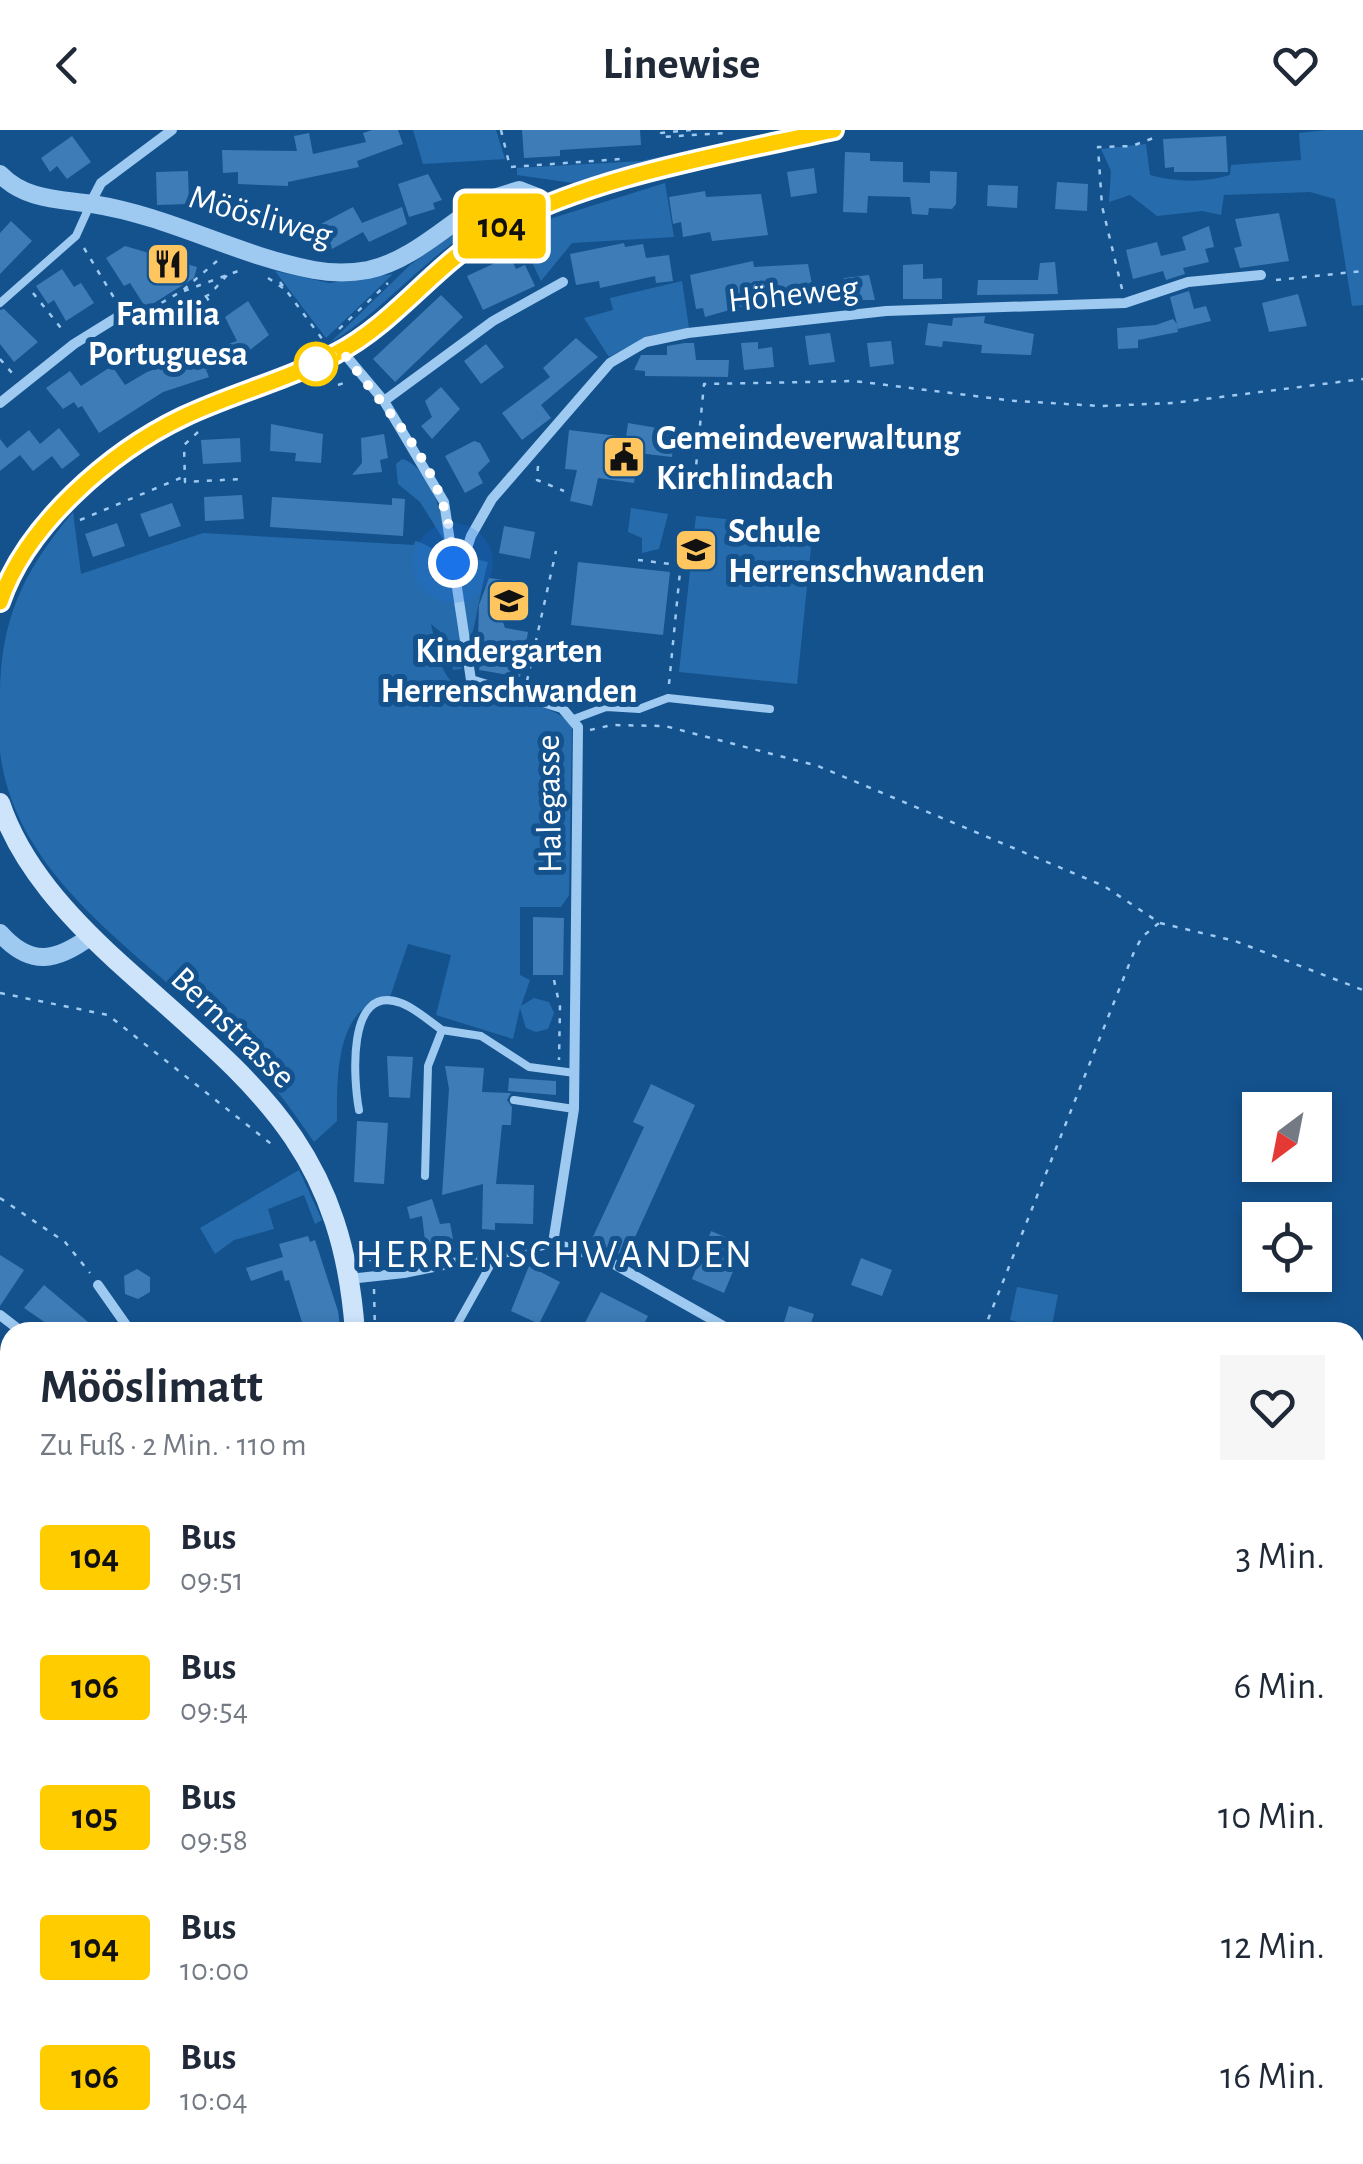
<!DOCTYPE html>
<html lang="de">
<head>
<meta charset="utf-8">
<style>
  body { margin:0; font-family:"Alegreya Sans",sans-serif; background:#f6f6f7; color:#1f2937; height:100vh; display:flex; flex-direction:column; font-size:38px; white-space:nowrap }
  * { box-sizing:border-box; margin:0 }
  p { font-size:32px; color:#747a83 }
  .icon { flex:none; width:55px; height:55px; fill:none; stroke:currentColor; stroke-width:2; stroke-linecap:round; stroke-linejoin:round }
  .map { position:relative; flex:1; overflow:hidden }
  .sheet { position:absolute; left:0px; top:1192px; width:1365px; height:842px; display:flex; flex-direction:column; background:#fff; border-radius:30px 30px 0 0; box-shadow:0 5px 15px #0003 }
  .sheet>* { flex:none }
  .badge { padding:0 20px; border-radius:8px; font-size:35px; line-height:65px }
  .needle { width:65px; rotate:212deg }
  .buttons { position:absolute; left:1242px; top:962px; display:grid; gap:20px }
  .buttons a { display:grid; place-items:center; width:90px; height:90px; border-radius:0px; background:#fff; box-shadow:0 5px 15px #0003; font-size:50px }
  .you { position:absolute; width:50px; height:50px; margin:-25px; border:8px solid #fff; border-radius:50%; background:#1a73e8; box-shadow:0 0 0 15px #1a73e833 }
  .map>.badge { position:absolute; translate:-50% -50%; box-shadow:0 0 0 5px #fff }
  .round { display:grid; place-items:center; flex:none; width:105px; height:105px; border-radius:0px; background:#f6f6f7 }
  .head { display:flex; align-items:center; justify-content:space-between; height:170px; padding:0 40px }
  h1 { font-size:48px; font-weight:700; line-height:75px }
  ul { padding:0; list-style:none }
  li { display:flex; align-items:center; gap:30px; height:130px; padding:0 40px }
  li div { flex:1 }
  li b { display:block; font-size:38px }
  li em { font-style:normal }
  li .badge { min-width:110px; font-weight:700; text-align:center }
  header { display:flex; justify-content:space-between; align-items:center; height:130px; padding:0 40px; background:#fff; font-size:45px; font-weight:700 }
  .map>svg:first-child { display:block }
</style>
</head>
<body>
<header><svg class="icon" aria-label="back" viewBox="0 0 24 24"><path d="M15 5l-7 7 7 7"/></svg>Linewise<svg class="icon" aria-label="heart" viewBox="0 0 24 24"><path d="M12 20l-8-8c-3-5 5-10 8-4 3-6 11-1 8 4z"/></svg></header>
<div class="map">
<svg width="1363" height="2034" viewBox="0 0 1363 2034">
  <rect width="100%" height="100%" fill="#14528e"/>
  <path fill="#266cad" d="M413 0H496L505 29 423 34Z
    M1327 0H1363V175L1352 176 1335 69 1310 62 1224 65 1221 85 1202 81 1157 86 1130 65 1109 72 1111 41 1101 19 1146 14 1150 45C1176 52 1204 53 1230 45L1231 35 1301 30 1299 3Z
    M744 8 573 53 517 45V38L641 31Z
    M665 53 674 107 572 113 541 151 520 107 540 92Z
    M465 96 467 103C417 136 380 183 330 213L410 135Z
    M275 141 329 153 393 144 326 208Z
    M682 151 689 198 649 206 609 227 584 188 613 180 610 168Z
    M402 329C429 336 445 387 445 412L420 372 398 354 396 334Z
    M631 378 668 384 659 419 642 423V408L628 402Z
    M73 382 81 444 203 403 414 415 415 411C437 416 445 432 449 451L463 449 470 428 488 432C479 465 474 511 461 539L453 540 447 507 431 494C435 510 437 531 447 546 472 582 552 561 572 598L569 765 561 777H520V845L530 850 521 876 534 868 549 872 554 883 548 899 536 902 526 898 520 878 513 909 436 885 451 825 408 814 390 867C335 875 337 946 337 991L314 1012C288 974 261 938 228 906 144 826 14 748 0 621 0 604 0 585 0 568 0 489 23 442 73 382Z
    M696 386 813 398 797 554 679 542Z
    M299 1040 322 1090 315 1094 304 1065 268 1079 274 1099 234 1110 215 1124 200 1098Z
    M1017 1157 1058 1165 1051 1200 1010 1190Z"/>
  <path fill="#3d7cb7" d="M372 0H398L403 14 357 31 359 37 288 52V56L238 54V42L223 43 222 20 297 21 294 6 309 3 313 24 366 12 363 3Z
    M522 0H640L641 15 560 20V26L524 28Z
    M72 6 91 32 67 49 57 36 50 42 41 28Z
    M1226 6 1228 42H1174V37L1165 38 1163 9Z
    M845 22 870 23V31L903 32V52L930 53V41L957 42 956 74 952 79 929 78 928 85 912 84 910 67 868 66 867 83 843 82Z
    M814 38 817 63 791 67 787 42Z
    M188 41 189 74 157 75 156 42Z
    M428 44 442 70 433 73 435 79 409 87 398 54Z
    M1057 52 1088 54 1087 81 1055 79Z
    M988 55 1018 56 1017 78 987 76Z
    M705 61 706 67 761 64 768 105 712 111 710 102 683 107 681 92 673 94 669 67Z
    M353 77 362 93 402 77 407 94 369 112 363 102 332 119 319 95Z
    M1279 83 1289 131 1240 138 1234 118 1242 116 1235 89Z
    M11 91 32 111 0 144V103Z
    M1209 96 1214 117 1205 119 1209 132 1183 138 1185 144 1166 150 1163 141 1133 149 1126 120 1157 112 1161 126 1186 120 1182 107Z
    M624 113 625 117 643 114 646 128 669 125 673 151 656 153 655 146 600 158 599 151 576 155 570 124Z
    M125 116 197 137 194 148 146 178 130 153 124 156 106 128Z
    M510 126 516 139 525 135 535 156 483 180 467 146Z
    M753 131 754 137 808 134 816 174 759 180 758 172 705 187 703 178 696 179 690 145Z
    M1055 132 1058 164 977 165 978 150H1038L1040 133Z
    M923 134V149L942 148V169H903V135Z
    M62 139 74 157 81 153 94 173 66 191 54 170 48 174 36 156Z
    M869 145 875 170H847L837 156H845L844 148Z
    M1189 161 1194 179 1206 176 1211 191 1178 199 1177 194 1178 202 1138 210V218L1118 219 1117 198 1156 195 1173 189 1177 194 1170 167Z
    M1298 164 1307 196 1269 202 1262 173Z
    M441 165 463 187 395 252 373 229Z
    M248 171 269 205 237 230 206 240 209 247 163 262 99 303 82 276 78 278 74 272 63 279 46 258 70 241 81 256 112 236 125 255 147 242 237 211 225 187Z
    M4 179 38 212 14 232 0 214V180Z
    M985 186 984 193 1034 204 1031 225 981 223 982 215 943 211 942 217 925 215 928 193 952 196 953 188Z
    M830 203 835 232 809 235 805 206Z
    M576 208 598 227 541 275 551 288 522 310 502 283 550 247 543 238Z
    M891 211 894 234 870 237 867 213Z
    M758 212V219L772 217 774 237 744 240 741 213Z
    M685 213H694L696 230H729L728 247 645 246V241L634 240 641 225H667V216Z
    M486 214 504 237 481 254 464 231Z
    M441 257 460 279 432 309 421 296 432 287 425 271Z
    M628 293 675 301 672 327 638 323 634 353 598 348 592 376 570 371 577 340 565 339 569 300 626 307Z
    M271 294 323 304 321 333 295 331 296 323 270 321Z
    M59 298 80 325 62 339 52 326 33 341 20 325 0 341V309L7 318 29 300 40 314Z
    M384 304 388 328 380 330 382 342 352 345 362 333 361 308Z
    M240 308 241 332 203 334 201 310Z
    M474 311 480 313 490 331 478 343 483 353 465 363 445 326Z
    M242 365 244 389 205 391 204 367Z
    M272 367 392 375V368L405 369 403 406 270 397Z
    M172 373 181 396 149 407 140 384Z
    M117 393 125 416 93 427 85 404Z
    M504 396 535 402 530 429 499 423Z
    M578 432 670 442 663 505 571 495Z
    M489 448 504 450 498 478 505 498 528 502 520 547 479 540 484 513 478 512 479 475Z
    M533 787 564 788 563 845H533Z
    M387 926 413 927 410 968 389 967Z
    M445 936 484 938 482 962 511 963 507 970 512 977 511 995H502L496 1054 534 1055 533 1094 495 1093V1100L482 1099 483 1054 442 1065 449 959Z
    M509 948 556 951V965L508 961Z
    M651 954 695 975 626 1127 591 1111 644 997 633 992Z
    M357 991 388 993 384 1054 354 1052Z
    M432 1069 440 1094 450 1093 454 1115 426 1119 422 1086 410 1089 407 1077Z
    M711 1101 744 1115 724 1163 692 1149Z
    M308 1106 310 1112 315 1110 338 1181 340 1197 322 1202H305L289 1150 285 1151 282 1140 251 1151 246 1138 283 1127 279 1114Z
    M0 1125 24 1140 0 1176Z
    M861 1128 892 1140 882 1166 851 1155Z
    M529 1136 560 1152 539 1194 511 1181Z
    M137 1139 150 1147V1162L138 1169 125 1164 124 1146Z
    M44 1155 100 1202H59L24 1178Z
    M601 1162 648 1186 640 1202H580Z
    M789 1176 814 1184 808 1202H781Z"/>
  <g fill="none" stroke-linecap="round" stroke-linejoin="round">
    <path stroke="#9ec9f0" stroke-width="2.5" stroke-dasharray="5 8" stroke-linecap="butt" d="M501 0 510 37 621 29
      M691 0 661 3V7L725 3
      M84 118 116 171
      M268 148 286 160
      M1276 150 1363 141
      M280 152 323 210
      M1122 159 1102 76 1098 17 1132 16 1156 7
      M184 161 241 140
      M33 163 65 203
      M206 166 225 199
      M139 186 182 161 217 131
      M135 193 150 197 210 164 230 142
      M339 199 388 153
      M0 229 12 243
      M338 255 350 251
      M198 302 184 315 185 352 241 349
      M538 336 537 350 564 361
      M674 345 696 337 704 254 854 251 1015 271 1101 276 1173 273 1363 249
      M80 390 183 347
      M638 430 679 435
      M527 551 556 421
      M669 554 682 421
      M590 600 612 595 665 596 818 636 1104 756 1160 793 1235 811 1363 860
      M554 850 560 877 559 930
      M0 863 108 885 275 1017
      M0 1068 65 1112 90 1143
      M362 1117 371 1131
      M374 1159 375 1202
      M988 1202 987 1192 1134 822 1142 807 1159 793"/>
    <path stroke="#9ec9f0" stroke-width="8" d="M0 173 76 106 90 75
      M574 589 606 577 639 579 668 568 770 579
      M514 970 574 979
      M359 980C354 954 345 852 401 873 415 878 429 891 442 900
      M425 1046 428 936 442 900 481 906 529 937 575 943
      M453 1202 496 1125"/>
    <path stroke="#9ec9f0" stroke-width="10" d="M90 74 101 53 172 0
      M342 221 384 271 444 372 471 550 562 578 578 597 574 979 553 1113
      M384 271 493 191 563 152
      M0 273 74 214 124 183
      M458 446 471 406 492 369 610 233 646 212 688 203 886 181 1125 173 1188 152 1261 145
      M349 1149 404 1143 553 1113 605 1129 734 1202
      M98 1155 131 1202
      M0 1185 22 1202
      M1355 1427 1363 1431
      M0 1428 10 1431
      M1355 1446 1363 1463"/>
    <path stroke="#9ec9f0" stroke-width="18" d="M0 44C25 70 58 69 92 74 170 86 238 126 314 140 331 143 351 143 368 140 412 131 449 93 487 70
      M0 803C31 838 57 831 91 806"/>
    <path stroke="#cde4fb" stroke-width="20" d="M0 472C26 395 110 322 183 287 233 263 288 250 337 223 393 194 432 138 486 105 579 48 726 24 834 0
      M0 673C21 736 70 788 117 831 248 950 341 1009 355 1202
      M201 2034 203 2025"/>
    <path stroke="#9ec9f0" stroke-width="18" d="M487 70 519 60 537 67"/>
  </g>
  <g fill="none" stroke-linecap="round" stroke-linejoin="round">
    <g stroke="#fff" stroke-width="22">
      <path id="line" d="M0 472C26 395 110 322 183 287 233 263 288 250 337 223 393 194 432 138 486 105 579 48 726 24 834 0"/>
    </g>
    <use href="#line" stroke="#fc0" stroke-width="15"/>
    <path stroke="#fff" stroke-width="10" stroke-dasharray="0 18" d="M316 234 342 221C393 292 450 339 453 433"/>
  </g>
  <defs>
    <g id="restaurant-square" transform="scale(2.25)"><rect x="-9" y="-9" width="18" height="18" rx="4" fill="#ffc55e" stroke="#14528e"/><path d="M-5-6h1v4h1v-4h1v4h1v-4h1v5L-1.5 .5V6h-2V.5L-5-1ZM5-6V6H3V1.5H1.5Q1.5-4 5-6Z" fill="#111"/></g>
    <g id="civic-square" transform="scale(2.25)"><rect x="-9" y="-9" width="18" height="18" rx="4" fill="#ffc55e" stroke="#14528e"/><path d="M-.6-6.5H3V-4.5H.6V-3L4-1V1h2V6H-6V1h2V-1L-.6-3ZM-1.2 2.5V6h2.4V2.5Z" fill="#111"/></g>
    <g id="school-square" transform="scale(2.25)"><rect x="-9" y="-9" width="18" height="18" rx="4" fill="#ffc55e" stroke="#14528e"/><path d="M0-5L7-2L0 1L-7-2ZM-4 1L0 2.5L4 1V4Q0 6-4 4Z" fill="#111"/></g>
  </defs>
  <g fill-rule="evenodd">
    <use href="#restaurant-square" x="168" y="134"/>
    <use href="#civic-square" x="624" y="327"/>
    <use href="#school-square" x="696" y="420"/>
    <use href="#school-square" x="509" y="471"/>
  </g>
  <circle fill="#fff" stroke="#fc0" stroke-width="5" cx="316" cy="234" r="20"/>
  <g text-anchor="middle" stroke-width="10" stroke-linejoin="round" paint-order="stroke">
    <g font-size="35" fill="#fff" stroke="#14528e">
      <text transform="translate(261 85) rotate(16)" y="12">Möösliweg</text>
      <text transform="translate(793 163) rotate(-6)" y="12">Höheweg</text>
      <text transform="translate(548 674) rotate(-91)" y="12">Halegasse</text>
      <text transform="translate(234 897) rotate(44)" y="12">Bernstrasse</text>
    </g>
    <g font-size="35" font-weight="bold" fill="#fff" stroke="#14528e">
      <text x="168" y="195">Familia<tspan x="168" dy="40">Portuguesa</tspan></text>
      <text x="656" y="319" text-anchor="start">Gemeindeverwaltung<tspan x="656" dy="40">Kirchlindach</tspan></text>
      <text x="728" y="412" text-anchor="start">Schule<tspan x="728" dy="40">Herrenschwanden</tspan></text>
      <text x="509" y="532">Kindergarten<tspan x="509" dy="40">Herrenschwanden</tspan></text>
    </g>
    <g font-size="40" letter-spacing="2.5" fill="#fff" stroke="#14528e">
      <text x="555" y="1137">HERRENSCHWANDEN</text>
    </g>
  </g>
</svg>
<div class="buttons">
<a><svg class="needle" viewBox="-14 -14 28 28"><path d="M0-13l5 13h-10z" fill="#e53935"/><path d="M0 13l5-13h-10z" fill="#747a83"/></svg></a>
<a><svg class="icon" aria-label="locate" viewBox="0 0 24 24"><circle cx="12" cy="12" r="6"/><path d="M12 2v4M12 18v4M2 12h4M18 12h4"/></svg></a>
</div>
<div class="you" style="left:453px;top:433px"></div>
<b class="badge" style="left:502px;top:96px;background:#fc0;color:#111">104</b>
<section class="sheet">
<div class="head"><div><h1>Mööslimatt</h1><p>Zu Fuß · 2 Min. · 110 m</p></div><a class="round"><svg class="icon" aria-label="heart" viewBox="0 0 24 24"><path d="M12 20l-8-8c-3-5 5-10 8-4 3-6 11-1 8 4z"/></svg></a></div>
<ul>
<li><span class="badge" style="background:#fc0;color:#111">104</span><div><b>Bus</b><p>09:51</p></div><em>3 Min.</em></li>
<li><span class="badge" style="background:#fc0;color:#111">106</span><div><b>Bus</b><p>09:54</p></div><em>6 Min.</em></li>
<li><span class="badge" style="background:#fc0;color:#111">105</span><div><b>Bus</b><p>09:58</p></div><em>10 Min.</em></li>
<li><span class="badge" style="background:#fc0;color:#111">104</span><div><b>Bus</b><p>10:00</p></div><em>12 Min.</em></li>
<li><span class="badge" style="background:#fc0;color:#111">106</span><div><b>Bus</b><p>10:04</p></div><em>16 Min.</em></li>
</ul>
</section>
</div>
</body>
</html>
